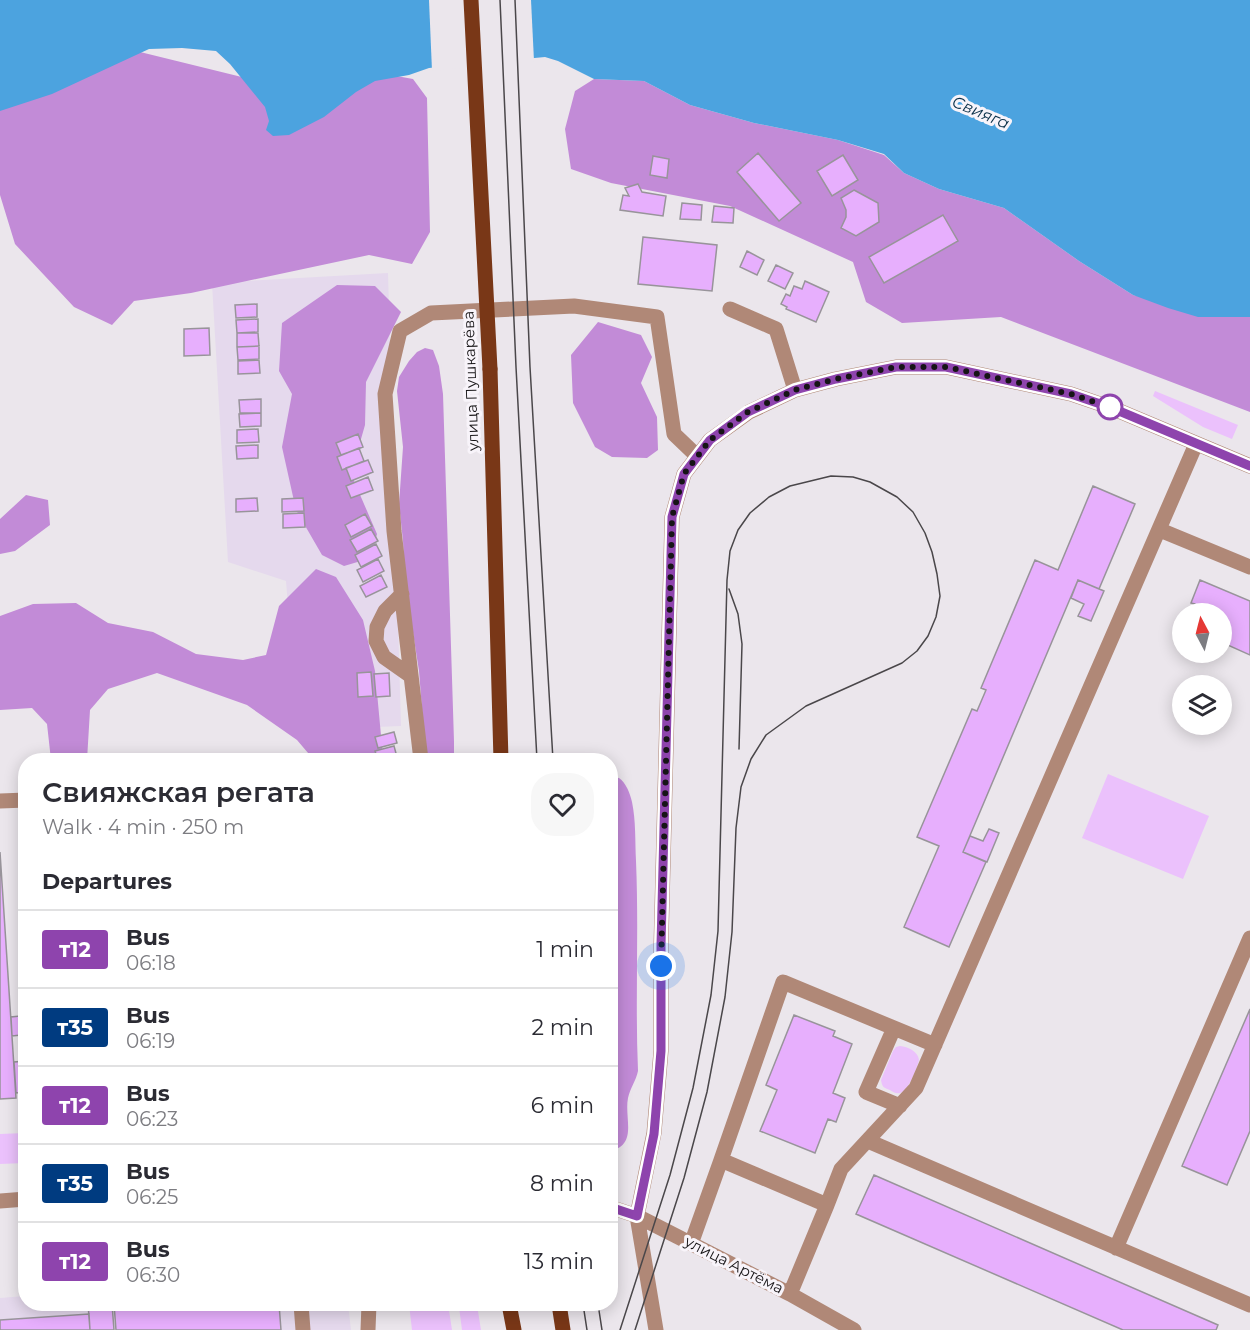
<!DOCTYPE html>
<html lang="en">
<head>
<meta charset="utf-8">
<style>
  body { margin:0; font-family:Montserrat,sans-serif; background:#f7f7f7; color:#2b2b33; height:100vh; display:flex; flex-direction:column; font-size:22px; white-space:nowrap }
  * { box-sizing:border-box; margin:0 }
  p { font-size:20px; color:#7c7c81 }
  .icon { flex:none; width:33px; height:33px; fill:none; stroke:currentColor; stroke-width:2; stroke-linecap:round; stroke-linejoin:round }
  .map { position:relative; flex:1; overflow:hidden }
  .drawer { position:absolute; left:18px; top:753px; width:600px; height:558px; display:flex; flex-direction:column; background:#fff; border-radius:24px; box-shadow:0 3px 15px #0003 }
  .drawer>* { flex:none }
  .badge { padding:0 12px; border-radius:4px; font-size:21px; line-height:39px }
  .needle { width:39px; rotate:353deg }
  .fabs { position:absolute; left:1172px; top:603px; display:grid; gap:12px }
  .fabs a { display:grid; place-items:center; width:60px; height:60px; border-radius:50%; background:#fff; box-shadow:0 3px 15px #0003; font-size:30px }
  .you { position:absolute; width:30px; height:30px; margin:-15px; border:4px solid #fff; border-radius:50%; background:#1a73e8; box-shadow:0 0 0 9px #1a73e833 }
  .map>.badge { position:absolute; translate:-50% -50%; box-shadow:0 0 0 3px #fff }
  h2 { padding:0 24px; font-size:22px; line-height:54px }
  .round { display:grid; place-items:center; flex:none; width:63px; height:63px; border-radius:24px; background:#f7f7f7 }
  .overview { display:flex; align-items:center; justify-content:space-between; height:102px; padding:0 24px }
  h1 { font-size:28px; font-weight:600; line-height:45px }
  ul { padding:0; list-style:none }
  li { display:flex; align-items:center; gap:18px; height:78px; padding:0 24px; border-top:2px solid #e1e1e2 }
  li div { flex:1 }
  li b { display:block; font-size:22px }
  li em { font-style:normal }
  li .badge { min-width:66px; font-weight:700; text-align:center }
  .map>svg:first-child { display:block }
</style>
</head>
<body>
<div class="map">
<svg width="1250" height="1330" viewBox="0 0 1250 1330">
  <rect width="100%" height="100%" fill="#ebe6ec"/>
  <path fill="#e5d9ed" d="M388 273 401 726 298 730 286 581 228 562 212 283Z
    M25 1296 26 1304H348L351 1330H0V1298Z"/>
  <path fill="#ebc1fc" d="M1155 391 1238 425 1232 439 1203 427 1153 396Z
    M1108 774 1209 816 1183 879 1082 838Z
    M900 1046C908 1047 918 1051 919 1060 917 1068 908 1092 900 1093 896 1094 893 1092 890 1090 884 1088 882 1087 881 1080L893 1051 896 1047Z
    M25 1133V1163L0 1164V1134Z
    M409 1304H448L452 1330H412Z
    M477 1305 481 1330H462L459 1307Z"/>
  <path fill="#c28bd7" d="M132 50 340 101 380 73 413 79 427 98 430 232 412 264 369 255 191 293 134 301 112 325 74 307 15 244 0 195V90Z
    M594 79 644 81 690 105 754 123 838 140 884 155 904 173 939 189 1004 208 1079 261 1133 295 1228 317H1250V412L1001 317 902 323 866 302 853 262 730 206 611 183 571 169 565 129 575 91Z
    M337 285 375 286 401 312 366 382 365 425 351 474 377 534 371 558 344 566 322 555 296 510 282 447 292 394 279 371 282 323Z
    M598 322 641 335 652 357 641 383 657 417 658 450 647 458 612 457 595 447 573 403 571 355Z
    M425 348 433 350 439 366 443 394 454 741V753L452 760H426L419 671 405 582 403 541 399 504 403 447 397 391 399 377 409 361 417 352Z
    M26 495 48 500 50 525 15 551 0 554V519Z
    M316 569 336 577 363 620 375 671 383 757 382 760H314L297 740 247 705 157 673 108 689 90 710 87 760H51L47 724 32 708 0 710V616L33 604 76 603 108 623 153 632 196 654 243 660 266 655 279 606Z
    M613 777 619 778C626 783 630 793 632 802 636 821 635 841 636 861 639 931 635 1001 638 1071 636 1081 630 1088 628 1098 624 1118 638 1144 611 1151L610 778Z"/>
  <path fill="#4ca3df" d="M0 0H1250V317H1198L1168 308 1133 295 1079 261 1004 208 939 189 904 173 884 154 838 140 754 123 690 105 644 81 594 79 558 61 545 57 429 68 409 75 375 81 356 92 324 117 289 135 273 136 266 130 269 121 265 107 230 64 216 51 182 48 149 49 52 94 0 111Z"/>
  <path fill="#ebe6ec" d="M429 0H531L534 61 432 71Z"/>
  <path fill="#e7affd" stroke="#98949a" stroke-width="1.5" d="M758 153 801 203 779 221 737 172Z
    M843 155 858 180 832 196 817 171Z
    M653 156 669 159 667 178 650 175Z
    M638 184 642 192 666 196 663 216 620 210 623 195 629 196 625 188Z
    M854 190 878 203 879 222 856 236 841 228 846 217V210L841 198Z
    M682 203 702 205 701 220 680 219Z
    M714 206 734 208 733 223 712 222Z
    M943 215 958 241 884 283 869 257Z
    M643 237 717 245 712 291 638 284Z
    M747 251 764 260 757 275 740 267Z
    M776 265 793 273 785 289 768 281Z
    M805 281 829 292 816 322 786 309 787 307 781 304 786 294 790 296 794 286 802 289Z
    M257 304V317L236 318 235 305Z
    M258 319V332L237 333 236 320Z
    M209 328 210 355 184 356V329Z
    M237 333H258L259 346 237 347Z
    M259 346V359L238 360 237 347Z
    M259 360 260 373 238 374V361Z
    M261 399V413H240L239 400Z
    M261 413V426L240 427 239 414Z
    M258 429 259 442 237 443V430Z
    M358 434 363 447 341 455 336 443Z
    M258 445V458L237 459 236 446Z
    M359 448 364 461 342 470 337 457Z
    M368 460 373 472 351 481 346 468Z
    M368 477 373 490 351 498 346 486Z
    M1093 486 1135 504 1099 589 1078 580 963 852 986 862 949 947 904 927 939 846 917 837 972 709 977 711 986 690 981 688 1035 560 1058 570Z
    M257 498 258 511 236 512V499Z
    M303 498 304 511 282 512V499Z
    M304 513 305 527 283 528V514Z
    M365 514 372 526 351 537 345 525Z
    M371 529 378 541 357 552 350 540Z
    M376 544 382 556 361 567 355 555Z
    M378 559 384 571 363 582 357 570Z
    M381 575 387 587 366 597 360 586Z
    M1078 580 1104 591 1091 621 1078 616 1084 604 1071 598Z
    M1200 580 1250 601V655L1221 642V614H1191L1195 604 1191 603Z
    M371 672 373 696 358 697 357 673Z
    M389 673 390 696 376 697 374 674Z
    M394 732 397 743 378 748 375 737Z
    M394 746 397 757 385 760H378L375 751Z
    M989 829 999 833 987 862 963 852 970 836 983 841Z
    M0 852 16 1098 0 1099Z
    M1250 1009V1131L1227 1185 1182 1166Z
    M794 1015 835 1031 833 1036 852 1044 833 1093 845 1098 836 1122 828 1119 815 1153 760 1131 777 1090 766 1085Z
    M20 1016 21 1035 12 1036 11 1017Z
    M26 1061V1092L16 1093 14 1062Z
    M874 1175 1218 1325 1216 1330H1123L856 1214Z
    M88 1304H112L114 1330H90Z
    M114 1304H279L281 1330H116Z
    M89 1314 90 1330H0V1320Z"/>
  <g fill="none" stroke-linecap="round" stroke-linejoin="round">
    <path stroke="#b08877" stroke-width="15" d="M730 309 776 329 795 390
      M1160 530 1250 567
      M402 594 385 611 377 627 376 641 384 657 411 676
      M421 760 394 531 385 394 400 331 431 313 574 306 657 317 674 434 697 456
      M0 801 26 800
      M894 1028 866 1092 900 1106
      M868 1141 1250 1305
      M721 1160 783 982 935 1045
      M0 1201 26 1199
      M610 1207 637 1216 790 1294 854 1330
      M691 1244 721 1160 827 1205 841 1169 916 1088 1196 444
      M1116 1248 1250 938
      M790 1294 827 1205
      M301 1304 303 1330
      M368 1330 369 1304
      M656 1330 637 1216 654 1133 661 1051V945L672 517 684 474 710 440 749 412 795 390 836 379 896 367H946L1071 394 1112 408 1250 466"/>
    <path stroke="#793717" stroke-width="15" d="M490 369 501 760
      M509 1304 514 1330
      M559 1304 563 1330"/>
    <path stroke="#4a474a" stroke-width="1.5" d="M500 0 516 367 537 760
      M515 0 530 367 553 760
      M729 589 738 614 742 644 739 749
      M583 1304 587 1330
      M598 1304 602 1330
      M620 1330 670 1175 693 1088 711 995 718 931 727 580 730 551 738 530 750 513 769 497 790 486 831 476 853 477 870 482 897 497 913 512 925 533 932 552 937 574 940 596 936 617 928 636 917 651 902 663 806 706 766 735 751 759 741 787 736 828 732 932 725 997 707 1092 684 1178 635 1330"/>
    <path stroke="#793717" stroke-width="15" d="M471 0 490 369"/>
  </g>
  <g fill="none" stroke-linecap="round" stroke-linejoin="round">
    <g stroke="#fff" stroke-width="14">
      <path id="line" d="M610 1207 637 1216 654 1134 661 1051V945L672 517 684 474 710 440 748 412 795 390 836 379 896 367H946L1071 394 1112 408 1250 466"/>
    </g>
    <use href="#line" stroke="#8e44ad" stroke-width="9"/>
    <path stroke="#161416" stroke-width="6" stroke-dasharray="0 10.8" d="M661 966 672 517 684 474 710 440 748 412 795 390 836 379 896 367H946L1071 394 1112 408 1110 407"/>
  </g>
  <circle fill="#fff" stroke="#8e44ad" stroke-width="3" cx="1110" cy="407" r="12"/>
  <g text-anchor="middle" stroke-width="6" stroke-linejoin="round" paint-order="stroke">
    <g font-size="15" fill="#161416" stroke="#f8f4fa">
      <text transform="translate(471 381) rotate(-92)" y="5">улица Пушкарёва</text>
      <text transform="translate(734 1265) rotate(27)" y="5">улица Артёма</text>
    </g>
    <g font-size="16" font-style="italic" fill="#0b314a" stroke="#f8f4fa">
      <text transform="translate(981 112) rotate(23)" y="6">Свияга</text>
    </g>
  </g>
</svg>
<div class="fabs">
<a><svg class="needle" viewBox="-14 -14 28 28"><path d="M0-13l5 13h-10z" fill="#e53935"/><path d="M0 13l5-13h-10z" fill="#7c7c81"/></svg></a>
<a><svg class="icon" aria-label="layers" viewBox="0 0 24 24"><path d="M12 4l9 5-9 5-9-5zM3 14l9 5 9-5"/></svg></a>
</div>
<div class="you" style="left:661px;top:966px"></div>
<section class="drawer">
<div class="overview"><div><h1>Свияжская регата</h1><p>Walk · 4 min · 250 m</p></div><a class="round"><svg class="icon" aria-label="heart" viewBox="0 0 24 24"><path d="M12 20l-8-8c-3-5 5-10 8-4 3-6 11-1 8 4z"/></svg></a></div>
<h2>Departures</h2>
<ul>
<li><span class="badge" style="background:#8e44ad;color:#fff">т12</span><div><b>Bus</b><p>06:18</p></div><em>1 min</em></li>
<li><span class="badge" style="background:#003b80;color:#fff">т35</span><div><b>Bus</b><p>06:19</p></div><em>2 min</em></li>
<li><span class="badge" style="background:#8e44ad;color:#fff">т12</span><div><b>Bus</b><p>06:23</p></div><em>6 min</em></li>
<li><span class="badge" style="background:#003b80;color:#fff">т35</span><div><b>Bus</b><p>06:25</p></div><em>8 min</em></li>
<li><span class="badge" style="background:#8e44ad;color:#fff">т12</span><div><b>Bus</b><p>06:30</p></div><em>13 min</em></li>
</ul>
</section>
</div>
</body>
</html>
